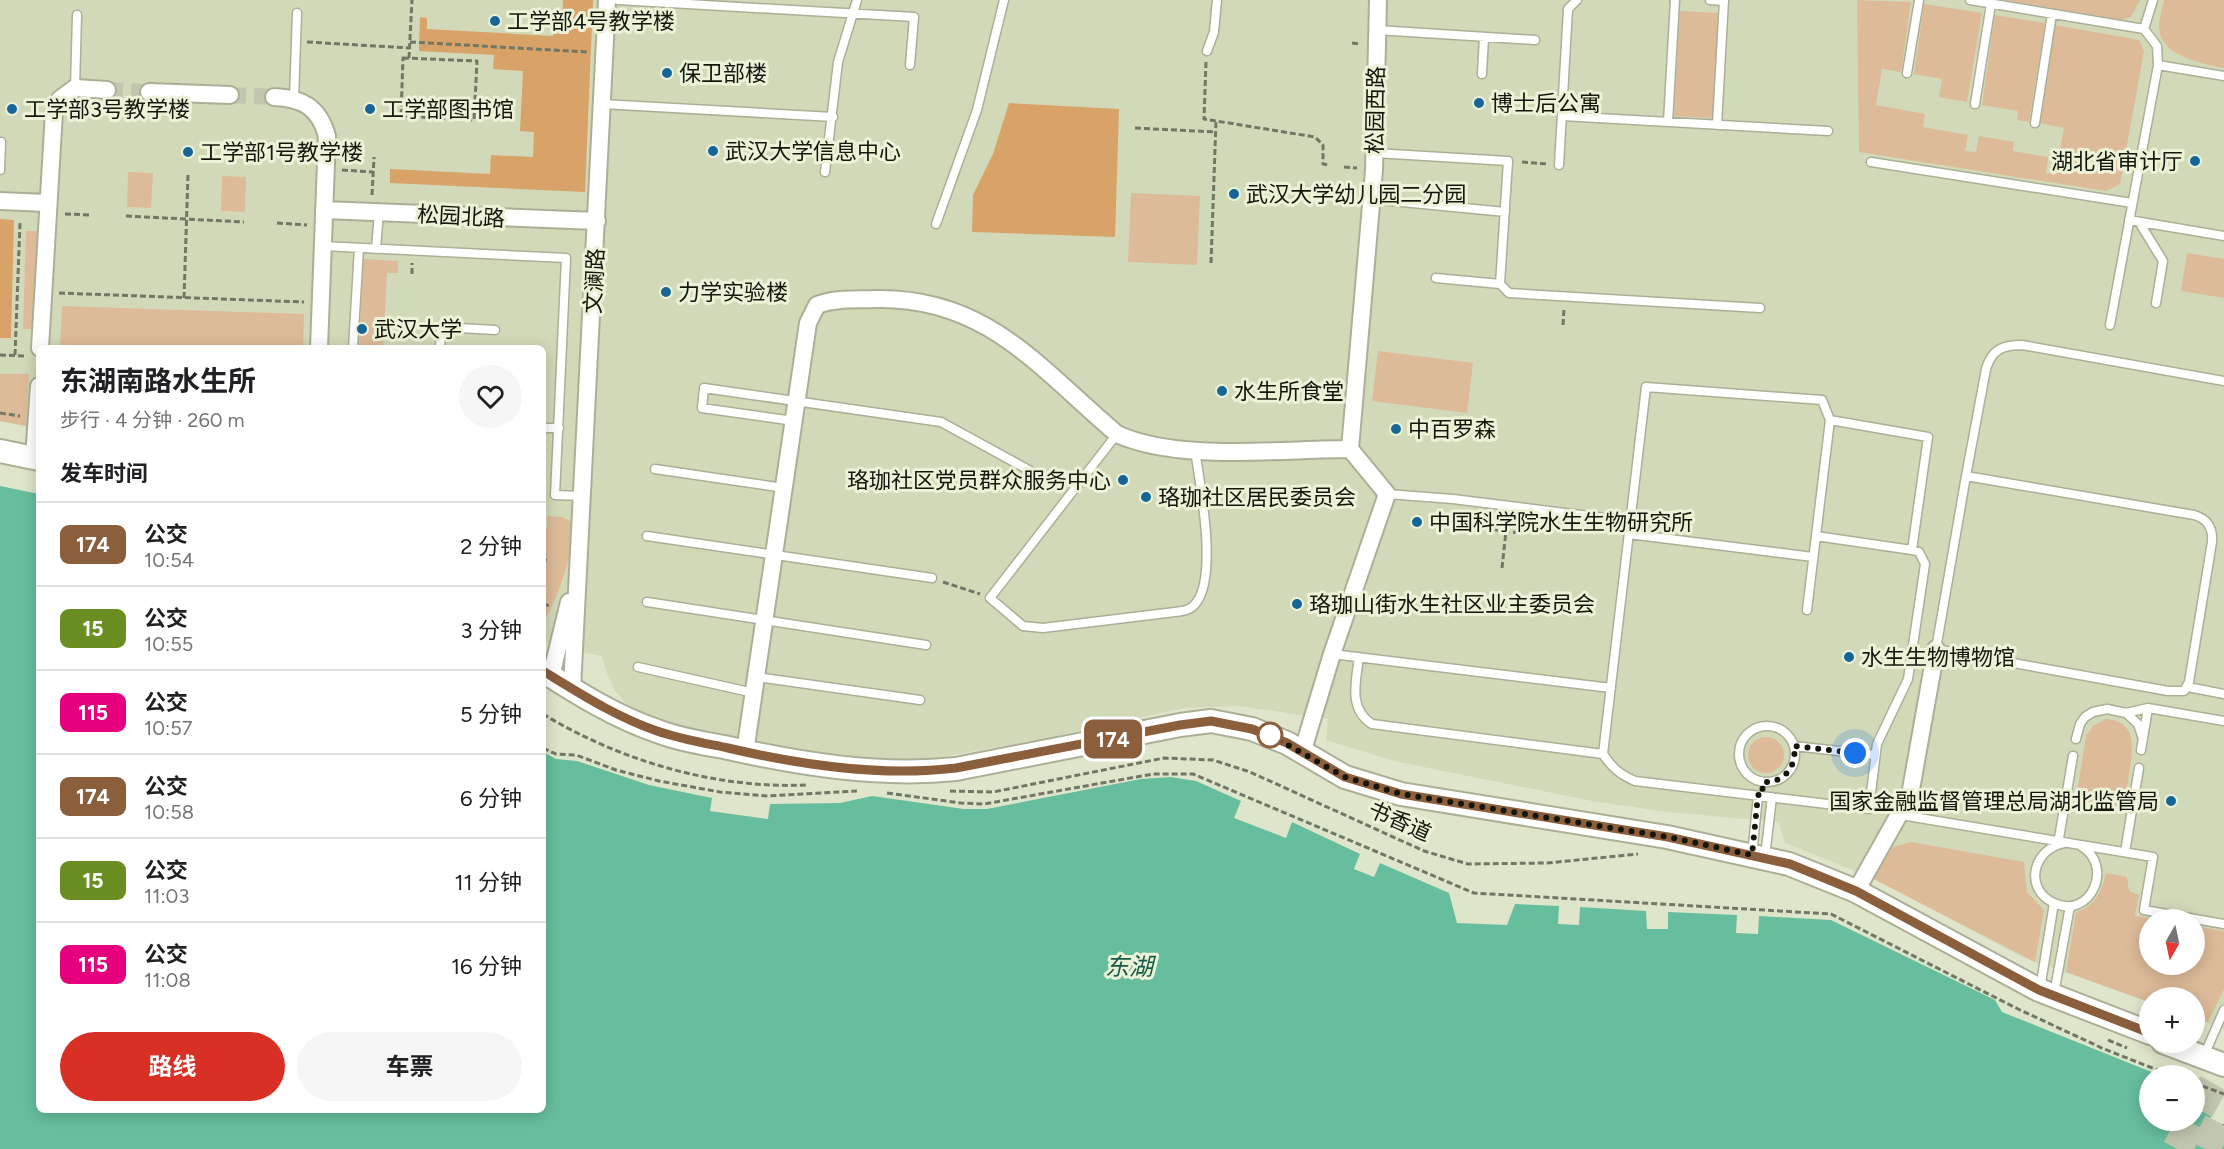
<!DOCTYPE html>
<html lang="zh">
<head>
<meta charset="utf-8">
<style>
  body { margin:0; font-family:Figtree,"Noto Sans SC",sans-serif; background:#f6f6f6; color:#202124; height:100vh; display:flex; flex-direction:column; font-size:22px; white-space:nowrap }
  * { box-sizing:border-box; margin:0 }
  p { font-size:20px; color:#757577 }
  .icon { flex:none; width:33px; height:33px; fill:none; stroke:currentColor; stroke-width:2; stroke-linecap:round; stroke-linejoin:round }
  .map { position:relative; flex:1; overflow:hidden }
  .panel { position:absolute; left:36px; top:345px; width:510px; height:768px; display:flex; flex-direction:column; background:#fff; border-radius:9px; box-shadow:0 3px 15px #0003 }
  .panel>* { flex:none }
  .badge { padding:0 12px; border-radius:9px; font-size:21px; line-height:39px }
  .needle { width:39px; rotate:189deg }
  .fabs { position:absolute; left:2139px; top:909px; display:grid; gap:12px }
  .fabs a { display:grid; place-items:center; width:66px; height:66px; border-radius:50%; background:#fff; box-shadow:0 3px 15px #0003; font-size:30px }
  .you { position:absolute; width:30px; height:30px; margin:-15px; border:4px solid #fff; border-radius:50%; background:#1a73e8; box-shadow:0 0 0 9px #1a73e833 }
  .map>.badge { position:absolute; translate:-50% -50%; box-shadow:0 0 0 3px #fff }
  h2 { padding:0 24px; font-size:22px; line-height:54px }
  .round { display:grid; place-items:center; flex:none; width:63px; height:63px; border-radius:32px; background:#f6f6f6 }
  .summary { display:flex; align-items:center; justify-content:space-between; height:102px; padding:0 24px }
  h1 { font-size:28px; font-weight:700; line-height:45px }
  .action { display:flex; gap:12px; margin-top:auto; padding:12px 24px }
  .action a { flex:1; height:69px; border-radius:36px; background:#d93025; color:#fff; font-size:24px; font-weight:700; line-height:69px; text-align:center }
  .action a+a { background:#f6f6f6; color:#202124 }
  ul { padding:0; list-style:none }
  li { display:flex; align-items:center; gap:18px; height:84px; padding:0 24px; border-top:2px solid #e0e0e0 }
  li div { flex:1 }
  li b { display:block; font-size:22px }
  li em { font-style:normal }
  li .badge { min-width:66px; font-weight:700; text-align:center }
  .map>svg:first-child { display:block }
</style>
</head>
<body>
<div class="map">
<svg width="2224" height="1149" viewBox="0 0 2224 1149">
  <rect width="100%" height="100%" fill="#dfe5cb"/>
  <path fill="#d2d9b8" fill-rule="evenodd" d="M0 0H2224V1029L2195 1018 2194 998H2150L2149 1002 2024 958 1872 878 1785 843 1779 822 1667 812 1592 801 1394 761 1326 740 1328 719 1238 706 1184 708 1032 741 923 760 868 758 782 747 649 717 625 702 615 691 607 674 602 656 558 648 543 641V348H39V429L0 421ZM2150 920H2194V964H2150Z"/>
  <path fill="#db9" d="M1857 0 1911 2 1901 72 1882 69 1876 105 1925 114 1923 127 1968 135 1965 151 1976 152 1979 136 2014 142 2013 151 2048 157 2046 173 2055 175 2064 128 2039 123 2055 25 2139 40 2144 51 2120 184 2106 191 1859 152Z
    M2005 0H2140L2131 17 2121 20Z
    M2164 0H2224V68C2203 64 2160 56 2159 28 2159 19 2162 9 2164 0Z
    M1924 4 1982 13 1967 102 1939 97 1942 79 1914 74Z
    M1680 11 1719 13 1713 118 1674 116Z
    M1995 15 2045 23 2029 122 2017 120 2018 111 1982 105Z
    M128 172 153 173 151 208 127 207Z
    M222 176 246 177 245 212 221 211Z
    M1131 193 1200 196 1197 265 1128 262Z
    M26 231H38L35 329H23Z
    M2187 253 2224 259V298L2181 291Z
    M363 259 398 261V273H387L383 348H359Z
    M62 306 304 314 303 348H60Z
    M1378 351 1473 363 1467 413 1372 401Z
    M0 374H29L26 426 0 421Z
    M547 516 562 517 570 521C580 541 555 605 543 623V528H547Z
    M2106 719C2141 721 2132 756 2128 780 2126 791 2126 804 2118 811L2082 806 2076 799 2086 736 2093 726Z
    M1748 755a18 18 0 1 1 36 0a18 18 0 1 1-36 0Z
    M1911 842 2024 862 2027 892 2044 910 2035 962 1872 878 1893 847Z
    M2106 873 2127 877 2129 891 2139 895 2135 916 2158 919 2150 920V964H2194L2195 926 2224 931V989L2208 1022 2195 1018 2194 998H2150L2149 1002 2066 972 2076 912C2096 906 2101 892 2106 873Z"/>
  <path fill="#d8a269" d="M563 0H593L585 192 390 183V169L490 174 491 155 533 157 534 132 520 131 523 71 493 69 494 55 419 51 420 17 427 18V29L553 36 554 24H562Z
    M1009 103 1119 109 1115 237 972 232 973 195 993 154Z
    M0 219 14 220 11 338H0Z"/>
  <path fill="#67be9e" d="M0 486 39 494V1110H543V752L556 759 577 761 649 785 712 798 710 811 768 819 770 804 840 803 872 796 964 809H987L1141 779 1171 777 1196 781 1241 801 1234 818 1286 838 1292 822 1360 854 1354 869 1374 877 1380 863 1449 893 1457 923 1507 925 1515 904 1559 906 1558 924 1579 925 1580 907 1646 911 1647 929H1668V912L1737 915 1736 933 1758 934 1759 916 1831 920 1995 1000 2002 1012 2159 1075 2150 1076V1120H2194L2195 1098 2215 1104 2206 1131 2224 1137V1149H0Z"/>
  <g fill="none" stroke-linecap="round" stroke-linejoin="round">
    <path stroke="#c1c6ae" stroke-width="16" stroke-dasharray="16 8" stroke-linecap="butt" d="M107 90 149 92
      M230 95 274 97"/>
    <path stroke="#c1c6ae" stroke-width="30" stroke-dasharray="30 15" stroke-linecap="butt" d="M2177 1149 2216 1079 2224 1059
      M2205 1149 2224 1112"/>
    <g stroke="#aaaf96" stroke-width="11">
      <path id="lane" d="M618 0 914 17 910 65
        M1710 0 1724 1
        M1970 0 2144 29 2157 46 2158 65 2110 325
        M2144 29 2153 0
        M1377 30 1535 40
        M1207 51 1214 32 1217 0
        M2158 65 2224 76
        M1907 73 1919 0
        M1482 74 1484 37
        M75 88 77 15
        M294 98 297 13
        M602 104 833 117
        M1975 104 1991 4
        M1562 116 1828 131
        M1668 122 1675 0
        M2035 123 2052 14
        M1717 125 1724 0
        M1375 153 1508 161 1500 284
        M1871 162 2132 203
        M1559 165 1568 9 1577 0
        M0 170 1 142
        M825 172 838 62 857 0
        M1371 199 1505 212
        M2129 220 2224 236
        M2139 222 2163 261 2156 303
        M936 224 977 110 1004 0
        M323 246 566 258 555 495 582 496
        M376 249 379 212
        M1436 278 1500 284 1509 293 1760 308
        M353 348 359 248
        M440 348 441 327 495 330
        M1830 420 1928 437 1912 550
        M794 421 702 408 704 388 941 422 1047 480
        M543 428H559
        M1117 434 990 598 1023 626 1043 628 1175 612C1184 611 1191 610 1196 603 1218 575 1200 485 1195 450
        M655 469 784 488
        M1966 476 2194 515C2208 519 2213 528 2212 542L2189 682 2184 691H2168L1936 649Z
        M1966 476 1986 369C1992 349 2003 345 2022 345L2224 381
        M1387 494 1453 499 1629 521
        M1629 534 1813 557
        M647 536 932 578
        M647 602 926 645
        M1807 610 1830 420 1822 400 1646 387 1603 754C1612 768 1621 775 1635 781L1869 809 1877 744 1908 679 1925 564 1919 552 1912 550 1816 536
        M1332 654 1611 688
        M1359 657C1356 681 1348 709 1372 724L1603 754
        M638 667 754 693
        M757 677 920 700
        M2188 687 2224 694
        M2126 713 2138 724 2142 736
        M1739 754a28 28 0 1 1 56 0a28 28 0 1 1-56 0Z
        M2076 739 2080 724 2085 717 2093 712 2107 709 2126 713 2148 708 2224 721
        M1794 746 1875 755
        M2141 750 2148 708
        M1901 815 2153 857 2144 910 2224 924
        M2064 843C2033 849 2023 889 2054 903 2090 920 2115 866 2081 846
        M2058 844 2073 756
        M2125 852 2139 768
        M1752 855 1758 796
        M1765 857 1772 797
        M2040 989 2054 903
        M2054 994 2070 906
        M2206 1051 2224 1010"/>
    </g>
    <g stroke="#aaaf96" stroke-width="20">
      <path id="street" d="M149 92 230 95
        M274 97C302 98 319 107 327 136L319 348
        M0 201 47 203
        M324 210 597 221
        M40 348 54 112 60 99 75 88 107 90
        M34 458 39 386
        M551 676 569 602
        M572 689 607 0
        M745 752 808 323 817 305C836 298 855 300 876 299 987 297 1039 368 1117 434 1178 462 1281 449 1350 449
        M1302 753 1332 654 1387 494 1350 449 1374 170 1378 0
        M1856 891 1910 795 1936 649"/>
    </g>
    <g stroke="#aaaf96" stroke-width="26">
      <path id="secondary" d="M0 451 39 459
        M543 671C579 694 616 717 657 731 678 739 701 743 724 747 799 764 879 777 956 769L1180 725 1211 721 1252 729 1287 743 1345 777 1401 794 1667 837 1789 864 1856 891 2039 990 2150 1033
        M2163 1042 2224 1065"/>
    </g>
    <path stroke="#727665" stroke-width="3" stroke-dasharray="6 3" stroke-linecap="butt" d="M307 42 410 48
      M410 42 588 52
      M1352 43 1360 44
      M403 58 477 61 474 120 401 116Z
      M409 58 412 0
      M1206 62 1204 119 1315 137 1323 145V164L1328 165
      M1135 128 1216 132
      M1522 162 1548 164
      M1344 167 1357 168
      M342 170 373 172
      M372 195 374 157
      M65 214 90 215
      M126 216 244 222
      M277 223 307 225
      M1211 263 1216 121
      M412 274V263
      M59 293 304 302
      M184 298 188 174
      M1563 325 1564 309
      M0 355 25 356
      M15 355 20 223
      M0 413 20 416
      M1463 514C1483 531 1524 540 1547 524
      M543 550 546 557 543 569
      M1502 568 1506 531
      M943 582 980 594
      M543 604 550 606
      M543 714C620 761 716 789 806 785
      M543 748 556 754 576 755 616 770 659 781 720 792 767 796 857 791
      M950 791 993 792 1164 758 1213 760 1250 772 1424 851 1468 864 1547 863 1638 854
      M887 793 961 803 984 804 1153 774H1193L1474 893 1831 914 2018 1009 2104 1049 2173 1076
      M2108 1040 2127 1048
      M2194 1083 2224 1094
      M2224 1124V1125"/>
    <use href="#lane" stroke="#fff" stroke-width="8"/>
    <use href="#street" stroke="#fff" stroke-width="16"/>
    <use href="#secondary" stroke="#fff" stroke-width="22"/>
  </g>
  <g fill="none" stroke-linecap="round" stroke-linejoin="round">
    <g stroke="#fff" stroke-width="14">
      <path id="line" d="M543 671C579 693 616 717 657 731 680 739 704 743 728 748 801 765 880 777 956 768L1180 725 1211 721 1252 729 1287 743 1345 777 1401 794 1668 837 1790 864 1856 891 2039 990 2150 1033"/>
    </g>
    <use href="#line" stroke="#8b5e3c" stroke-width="9"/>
    <path stroke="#14160c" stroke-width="6" stroke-dasharray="0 10.8" d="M1270 735 1345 777 1401 794 1668 837 1752 855 1758 795 1762 796 1763 782C1785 783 1797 766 1794 746L1855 753"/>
  </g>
  <g fill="#166597" stroke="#ecf2d8" stroke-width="2">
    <circle cx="495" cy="21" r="6"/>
    <circle cx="667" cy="73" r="6"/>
    <circle cx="1479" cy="103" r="6"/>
    <circle cx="12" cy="109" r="6"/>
    <circle cx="370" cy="109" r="6"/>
    <circle cx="713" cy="151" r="6"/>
    <circle cx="188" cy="152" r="6"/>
    <circle cx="2195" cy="161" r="6"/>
    <circle cx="1234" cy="194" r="6"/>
    <circle cx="666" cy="292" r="6"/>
    <circle cx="362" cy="329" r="6"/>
    <circle cx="1222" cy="391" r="6"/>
    <circle cx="1396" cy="429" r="6"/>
    <circle cx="1123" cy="480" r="6"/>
    <circle cx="1146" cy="497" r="6"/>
    <circle cx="1417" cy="522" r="6"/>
    <circle cx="1297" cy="604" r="6"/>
    <circle cx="1849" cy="657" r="6"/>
    <circle cx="2171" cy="801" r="6"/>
  </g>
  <circle fill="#fff" stroke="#8b5e3c" stroke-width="3" cx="1270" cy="735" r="12"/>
  <g text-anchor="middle" stroke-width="6" stroke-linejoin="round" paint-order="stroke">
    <g font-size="22" fill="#14160c" stroke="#ecf2d8" text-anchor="start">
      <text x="507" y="29">工学部4号教学楼</text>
      <text x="679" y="81">保卫部楼</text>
      <text x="1491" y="111">博士后公寓</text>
      <text x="24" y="117">工学部3号教学楼</text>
      <text x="382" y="117">工学部图书馆</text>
      <text x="725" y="159">武汉大学信息中心</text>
      <text x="200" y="160">工学部1号教学楼</text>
      <text x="2183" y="169" text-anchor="end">湖北省审计厅</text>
      <text x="1246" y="202">武汉大学幼儿园二分园</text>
      <text x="678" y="300">力学实验楼</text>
      <text x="374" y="337">武汉大学</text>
      <text x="1234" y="399">水生所食堂</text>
      <text x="1408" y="437">中百罗森</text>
      <text x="1111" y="488" text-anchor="end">珞珈社区党员群众服务中心</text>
      <text x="1158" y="505">珞珈社区居民委员会</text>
      <text x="1429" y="530">中国科学院水生生物研究所</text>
      <text x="1309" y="612">珞珈山街水生社区业主委员会</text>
      <text x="1861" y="665">水生生物博物馆</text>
      <text x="2159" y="809" text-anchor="end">国家金融监督管理总局湖北监管局</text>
    </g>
    <g font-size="22" fill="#14160c" stroke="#ecf2d8">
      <text transform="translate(1375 110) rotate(-89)" y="8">松园西路</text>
      <text transform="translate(461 216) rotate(3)" y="8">松园北路</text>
      <text transform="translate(594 281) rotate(-87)" y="8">文澜路</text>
      <text transform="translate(1400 821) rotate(24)" y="8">书香道</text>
    </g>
    <g font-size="24" font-style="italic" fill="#165b46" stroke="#ecf2d8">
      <text x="1129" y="975">东湖</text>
    </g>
  </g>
</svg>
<div class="fabs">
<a><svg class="needle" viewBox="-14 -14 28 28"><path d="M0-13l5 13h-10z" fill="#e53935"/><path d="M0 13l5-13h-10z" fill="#757577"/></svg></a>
<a>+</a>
<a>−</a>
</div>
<div class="you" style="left:1855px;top:753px"></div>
<b class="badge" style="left:1113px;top:739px;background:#8b5e3c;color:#fff">174</b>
<section class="panel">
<div class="summary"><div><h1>东湖南路水生所</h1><p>步行 · 4 分钟 · 260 m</p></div><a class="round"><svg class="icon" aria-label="heart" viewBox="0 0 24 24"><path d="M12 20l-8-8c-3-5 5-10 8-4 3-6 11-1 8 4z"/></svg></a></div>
<h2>发车时间</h2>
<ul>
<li><span class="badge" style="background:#8b5e3c;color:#fff">174</span><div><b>公交</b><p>10:54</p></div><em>2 分钟</em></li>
<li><span class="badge" style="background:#6b8e23;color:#fff">15</span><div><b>公交</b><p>10:55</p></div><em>3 分钟</em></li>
<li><span class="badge" style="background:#e6007e;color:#fff">115</span><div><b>公交</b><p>10:57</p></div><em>5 分钟</em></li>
<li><span class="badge" style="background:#8b5e3c;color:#fff">174</span><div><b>公交</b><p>10:58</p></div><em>6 分钟</em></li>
<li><span class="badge" style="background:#6b8e23;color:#fff">15</span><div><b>公交</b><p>11:03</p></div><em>11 分钟</em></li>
<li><span class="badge" style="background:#e6007e;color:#fff">115</span><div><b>公交</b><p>11:08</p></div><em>16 分钟</em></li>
</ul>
<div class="action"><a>路线</a><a>车票</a></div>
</section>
</div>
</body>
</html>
